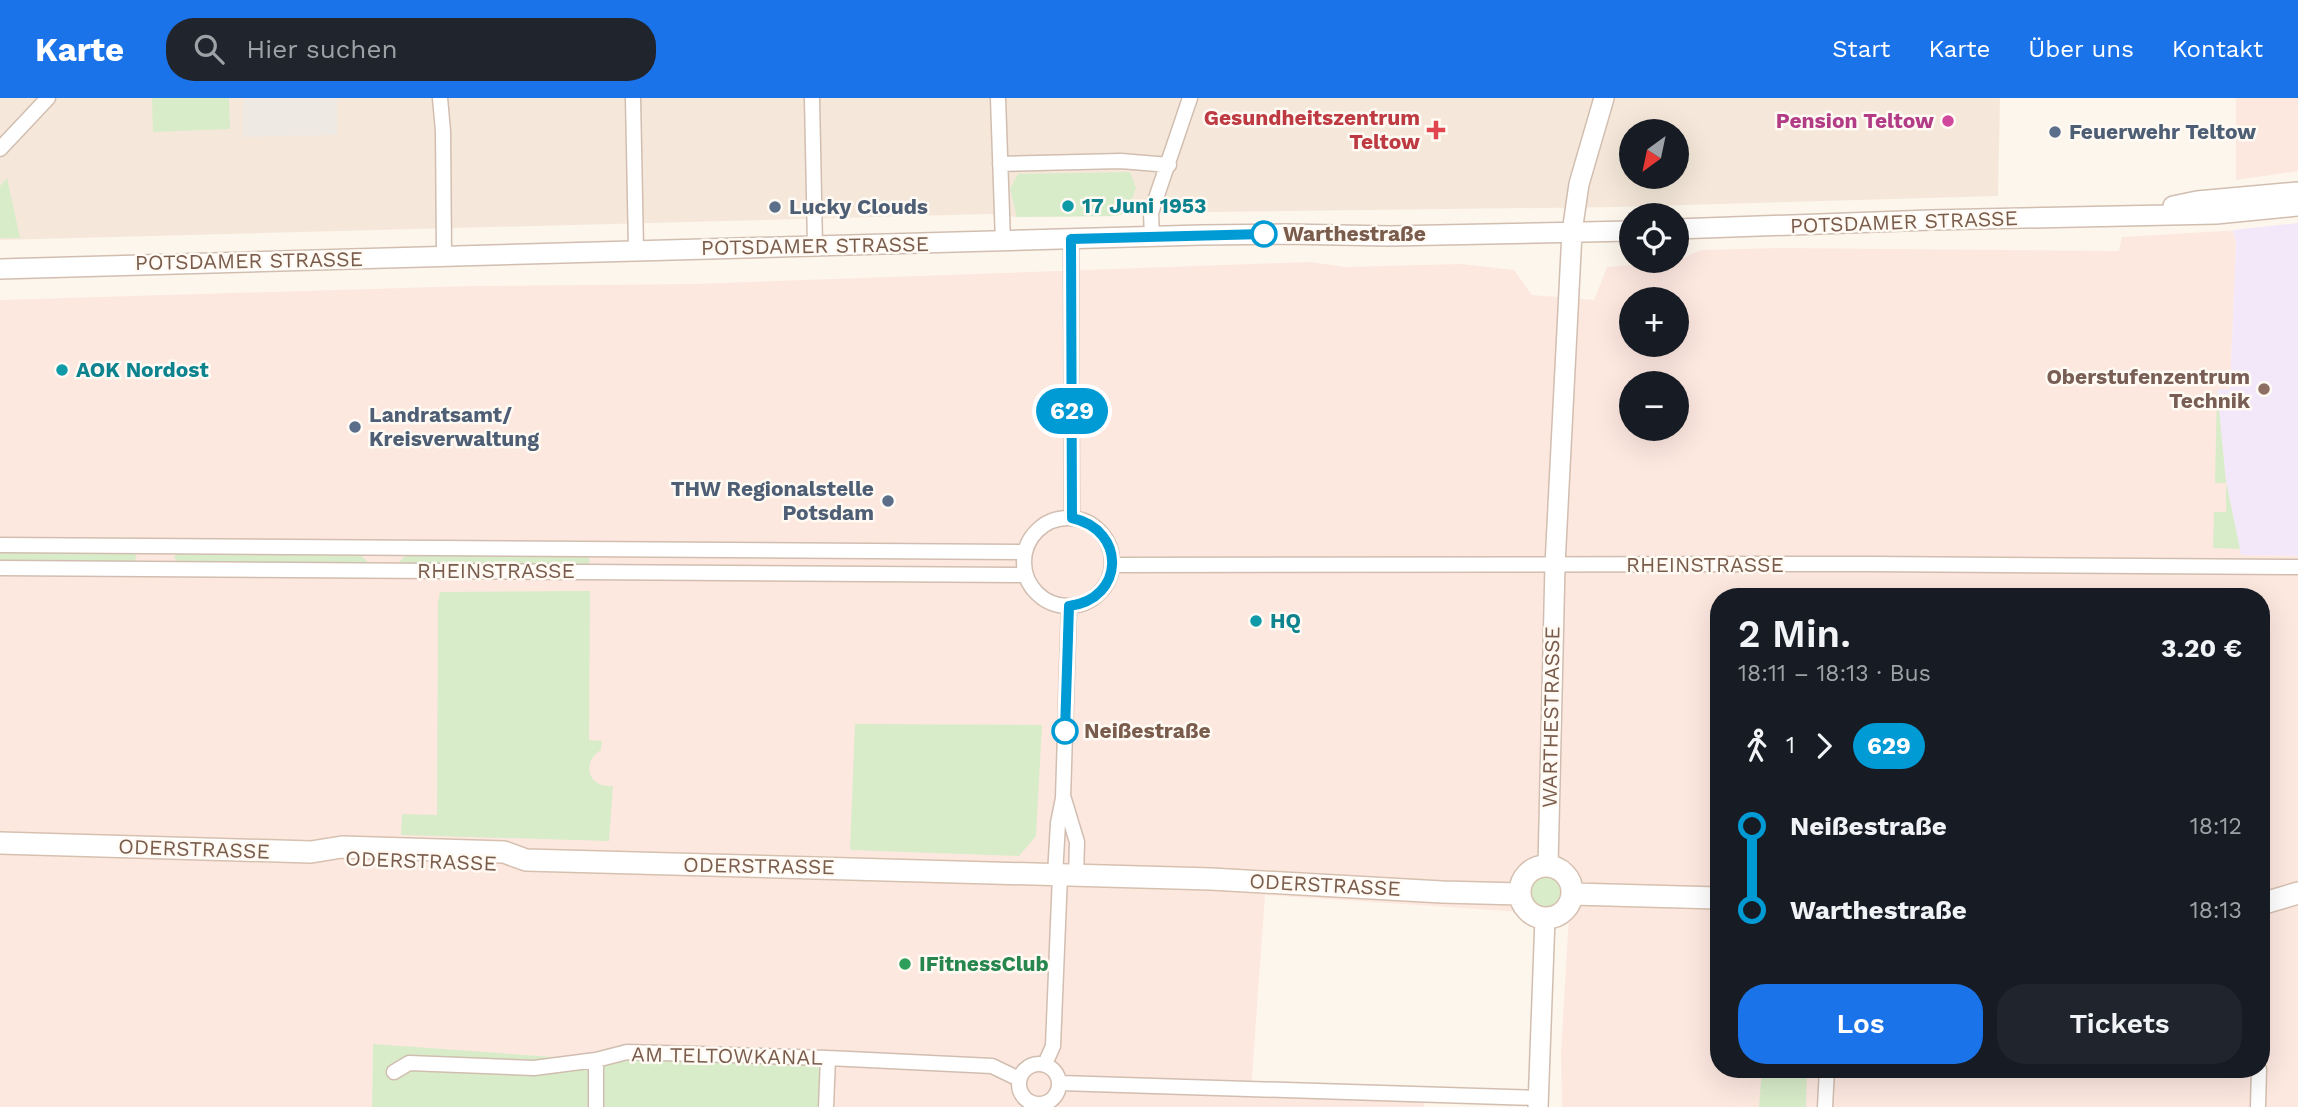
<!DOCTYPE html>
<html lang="de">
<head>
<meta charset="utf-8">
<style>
  body { margin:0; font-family:"Work Sans",sans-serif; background:#20242c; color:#f1f3f6; height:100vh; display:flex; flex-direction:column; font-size:26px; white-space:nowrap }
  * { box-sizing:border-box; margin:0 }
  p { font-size:23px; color:#9ea1a6 }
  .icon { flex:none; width:38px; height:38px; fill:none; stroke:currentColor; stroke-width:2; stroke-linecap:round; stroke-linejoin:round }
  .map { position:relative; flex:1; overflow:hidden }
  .sheet { position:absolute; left:1710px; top:490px; width:560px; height:490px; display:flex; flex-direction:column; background:#171b24; border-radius:28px; box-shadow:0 7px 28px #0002 }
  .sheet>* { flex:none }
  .badge { padding:0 14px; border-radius:23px; font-size:24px; line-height:46px }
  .needle { width:46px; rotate:213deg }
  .controls { position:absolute; left:1619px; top:21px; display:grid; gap:14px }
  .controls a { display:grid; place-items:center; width:70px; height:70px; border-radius:50%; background:#171b24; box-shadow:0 7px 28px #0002; font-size:35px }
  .map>.badge { position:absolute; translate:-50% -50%; box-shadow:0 0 0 4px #fff }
  .legs { display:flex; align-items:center; gap:10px; height:77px; padding:0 28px; font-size:23px }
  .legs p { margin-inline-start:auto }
  .head { display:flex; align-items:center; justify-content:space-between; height:119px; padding:0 28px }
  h1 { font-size:38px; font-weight:600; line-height:52px }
  .button { display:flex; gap:14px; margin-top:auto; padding:14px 28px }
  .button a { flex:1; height:80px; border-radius:28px; background:#1a73e8; color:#fff; font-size:28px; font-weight:600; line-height:80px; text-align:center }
  .button a+a { background:#20242c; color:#f1f3f6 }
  ul { padding:0 28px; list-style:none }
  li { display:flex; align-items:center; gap:24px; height:84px; font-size:26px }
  li i { display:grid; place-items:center; width:10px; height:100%; margin:0 9px; background:currentColor }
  li i::after { content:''; width:18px; height:18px; margin:-9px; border:5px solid; border-radius:50%; background:#171b24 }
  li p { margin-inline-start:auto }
  li:first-child i { background:linear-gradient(#0000 50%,currentColor 0) }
  li:last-child i { background:linear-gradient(currentColor 50%,#0000 0) }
  header { display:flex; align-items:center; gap:42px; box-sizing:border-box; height:98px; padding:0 35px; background:#1a73e8; color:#fff }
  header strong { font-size:33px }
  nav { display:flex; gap:38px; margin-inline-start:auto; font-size:24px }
  .search { width:490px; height:63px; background:#20242c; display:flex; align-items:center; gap:18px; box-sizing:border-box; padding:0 24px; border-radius:28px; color:#9ea1a6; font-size:26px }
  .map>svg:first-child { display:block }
</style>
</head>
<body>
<header>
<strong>Karte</strong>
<div class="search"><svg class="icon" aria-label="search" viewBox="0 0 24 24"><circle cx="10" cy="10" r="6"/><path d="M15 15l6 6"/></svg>Hier suchen</div>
<nav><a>Start</a><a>Karte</a><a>Über uns</a><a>Kontakt</a></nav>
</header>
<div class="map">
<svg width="2298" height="1009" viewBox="0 0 2298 1009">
  <rect width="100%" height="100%" fill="#fdf6ec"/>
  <path fill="#f5e8da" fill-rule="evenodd" d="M0 0H2000L1998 98 1617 109 1127 115 1116 118 1017 119 989 116 0 142ZM1631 33H1676V79H1631Z"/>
  <path fill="#fde8e0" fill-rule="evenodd" d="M2236 0H2298V73L2236 82Z
    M2241 132 2233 133 2236 145 2230 292 2217 291 2241 457 2298 458V1009H1562L1561 954 1569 817 1265 797 1251 992 1425 996 1424 1009H826L596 962 373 947 372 1009H0V202L469 188 693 186 1310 164 1345 169 1461 166 1514 172 1532 197 1594 202 1607 169 1676 163 1701 152 1782 150 2119 153 2122 139ZM1631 201H1676V247H1631ZM1631 285H1676V331H1631ZM1718 499H2261V971H1718Z"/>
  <path fill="#efe9e4" d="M243 0H337V37L243 39Z"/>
  <path fill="#f3e8fa" d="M2298 125V458L2241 457 2226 384 2217 291H2230L2236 145 2233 132Z"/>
  <path fill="#d8ecc9" d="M152 0H229L230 31 153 34Z
    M1130 74 1136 90 1127 115 1116 118 1017 119 1010 91 1018 76Z
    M7 80 20 140H0V88Z
    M2217 291 2226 384 2240 451 2213 450 2214 414H2226V385H2215Z
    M0 454H133L137 459 133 464 0 465Z
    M177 456 362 458 367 463 363 467 177 463 174 459Z
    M405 458H582L587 459 590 462 589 466 581 468 401 466 400 463Z
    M590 493 589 642 602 643 601 652C580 665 589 691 613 688L609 743 401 737 402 716 437 717 438 504 440 494Z
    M855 626 1042 627 1036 738 1019 758 850 752Z
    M1528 795a18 18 0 1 1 36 0a18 18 0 1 1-36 0Z
    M373 946 596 962 627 954 828 960 826 1009H372Z
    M1762 971H1807L1806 1009H1759Z"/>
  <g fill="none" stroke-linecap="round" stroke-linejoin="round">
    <g stroke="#d1beb0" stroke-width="17">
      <path id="minor" d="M440 0 443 33 444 157
        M633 0 636 152
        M812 0 815 148
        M998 0 1003 144
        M0 51 48 0
        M1000 66 1121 63 1169 67
        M1152 139 1151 115 1190 0
        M1071 141 1072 420
        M1024 464a44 44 0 1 1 88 0a44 44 0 1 1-88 0Z
        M0 447 1025 454
        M1113 467 1870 466 2298 469
        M0 470 1026 477
        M1064 701 1077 744 1076 778
        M1055 777 1058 725 1063 700 1069 508
        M596 962V1009
        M1019 986a20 20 0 1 1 40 0a20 20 0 1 1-40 0Z
        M1045 966 1053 948 1060 777
        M394 974 409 965 534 970 596 962 627 954 828 960 992 968 1019 981
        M1060 985 1538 1000
        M826 1009 828 960
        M1825 1009 1827 971
        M2258 1009 2259 971"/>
    </g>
    <g stroke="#d1beb0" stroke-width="22">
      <path id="tertiary" d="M2173 108 2197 103 2298 94
        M1676 131 1931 122 2216 116 2298 108
        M0 171 1201 137 1286 136 1390 138 1631 133
        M1548 768 1555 467 1572 134 1579 86 1604 0
        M1538 1009 1545 820"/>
    </g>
    <g stroke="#d6c0b0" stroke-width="24">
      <path id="secondary" d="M0 745 311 754 342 749 504 754 526 762 1211 781 1442 794 1520 796
        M1520 794a26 26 0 1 1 52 0a26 26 0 1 1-52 0Z
        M1573 796 1718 800
        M2261 806 2298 795"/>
    </g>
    <use href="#minor" stroke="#fff" stroke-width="14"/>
    <use href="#tertiary" stroke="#fff" stroke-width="19"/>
    <use href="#secondary" stroke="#fff" stroke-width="21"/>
  </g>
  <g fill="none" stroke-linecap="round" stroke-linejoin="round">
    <g stroke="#fff" stroke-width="16">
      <path id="line-1" d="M1065 633 1069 508C1125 501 1127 432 1072 420L1071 141 1264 136"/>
    </g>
    <use href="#line-1" stroke="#009bd5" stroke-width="10"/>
  </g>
  <circle fill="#d1479c" stroke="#fffaf3" stroke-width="2.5" cx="1948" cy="23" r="7"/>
  <path fill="#e0444e" stroke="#fffaf3" stroke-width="2.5" d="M1432.5 21.5h7v7h7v7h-7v7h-7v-7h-7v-7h7z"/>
  <g fill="#5c6f8a" stroke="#fffaf3" stroke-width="2.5">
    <circle cx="2055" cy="34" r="7"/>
    <circle cx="775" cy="109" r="7"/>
    <circle cx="355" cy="329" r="7"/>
    <circle cx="888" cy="403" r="7"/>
  </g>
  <g fill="#0f9aa8" stroke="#fffaf3" stroke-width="2.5">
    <circle cx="1068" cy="108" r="7"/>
    <circle cx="62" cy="272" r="7"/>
    <circle cx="1256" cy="523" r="7"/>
  </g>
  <g fill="#fff" stroke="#009bd5" stroke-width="3.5">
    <circle cx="1264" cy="136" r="12"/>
    <circle cx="1065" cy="633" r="12"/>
  </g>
  <circle fill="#8d6e63" stroke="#fffaf3" stroke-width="2.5" cx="2264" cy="291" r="7"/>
  <circle fill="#2e9e5b" stroke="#fffaf3" stroke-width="2.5" cx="905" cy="866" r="7"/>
  <g text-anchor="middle" stroke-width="5" stroke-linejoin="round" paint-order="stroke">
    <g font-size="21" font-weight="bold" fill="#be3a42" stroke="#fffaf3" text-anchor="end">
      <text x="1420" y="27">Gesundheitszentrum<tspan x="1420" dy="24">Teltow</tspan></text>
    </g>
    <g font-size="21" font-weight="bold" fill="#b23c85" stroke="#fffaf3" text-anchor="end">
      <text x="1934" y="30">Pension Teltow</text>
    </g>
    <g font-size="21" font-weight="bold" fill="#4e5e75" stroke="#fffaf3" text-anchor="start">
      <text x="2069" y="41">Feuerwehr Teltow</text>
      <text x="789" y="116">Lucky Clouds</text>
      <text x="369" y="324">Landratsamt/<tspan x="369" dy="24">Kreisverwaltung</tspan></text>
      <text x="874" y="398" text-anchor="end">THW Regionalstelle<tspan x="874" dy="24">Potsdam</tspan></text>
    </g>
    <g font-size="21" font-weight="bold" fill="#0d838f" stroke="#fffaf3" text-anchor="start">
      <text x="1082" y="115">17 Juni 1953</text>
      <text x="76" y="279">AOK Nordost</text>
      <text x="1270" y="530">HQ</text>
    </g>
    <g font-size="21" fill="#7a5c4d" stroke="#fffaf3">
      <text transform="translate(1904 124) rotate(-2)" y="7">POTSDAMER STRASSE</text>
      <text transform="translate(815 148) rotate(-1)" y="7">POTSDAMER STRASSE</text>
      <text transform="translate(249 163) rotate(-1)" y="7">POTSDAMER STRASSE</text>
      <text x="1705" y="474">RHEINSTRASSE</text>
      <text x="496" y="480">RHEINSTRASSE</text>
      <text transform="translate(1551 619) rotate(-89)" y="7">WARTHESTRASSE</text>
      <text transform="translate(194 751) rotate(2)" y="7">ODERSTRASSE</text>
      <text transform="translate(421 763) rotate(2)" y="7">ODERSTRASSE</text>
      <text transform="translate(759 768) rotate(1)" y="7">ODERSTRASSE</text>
      <text transform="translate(1325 787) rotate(3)" y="7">ODERSTRASSE</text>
      <text transform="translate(727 958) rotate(1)" y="7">AM TELTOWKANAL</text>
    </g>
    <g font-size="21" font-weight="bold" fill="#7a5c4d" stroke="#fffaf3" text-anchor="start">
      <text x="1283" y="143">Warthestraße</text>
      <text x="1084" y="640">Neißestraße</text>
    </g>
    <g font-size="21" font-weight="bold" fill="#785e54" stroke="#fffaf3" text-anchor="end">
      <text x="2250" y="286">Oberstufenzentrum<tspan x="2250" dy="24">Technik</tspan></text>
    </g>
    <g font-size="21" font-weight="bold" fill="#27864d" stroke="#fffaf3" text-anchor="start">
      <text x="919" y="873">IFitnessClub</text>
    </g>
  </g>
</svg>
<div class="controls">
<a><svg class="needle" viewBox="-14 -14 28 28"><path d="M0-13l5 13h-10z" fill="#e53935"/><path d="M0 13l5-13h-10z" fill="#9ea1a6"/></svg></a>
<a><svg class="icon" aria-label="locate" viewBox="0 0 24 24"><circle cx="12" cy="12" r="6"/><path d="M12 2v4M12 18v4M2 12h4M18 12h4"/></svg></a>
<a>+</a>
<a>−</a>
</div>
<b class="badge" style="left:1072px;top:313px;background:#009bd5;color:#fff">629</b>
<section class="sheet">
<div class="head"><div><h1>2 Min.</h1><p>18:11 – 18:13 · Bus</p></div><b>3.20 €</b></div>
<div class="legs"><svg class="icon" aria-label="walk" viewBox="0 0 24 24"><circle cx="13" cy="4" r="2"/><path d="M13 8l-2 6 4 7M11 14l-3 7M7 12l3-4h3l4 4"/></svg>1<svg class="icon" aria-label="forward" viewBox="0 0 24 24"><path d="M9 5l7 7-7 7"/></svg><b class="badge" style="background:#009bd5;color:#fff">629</b></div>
<ul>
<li><i style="color:#009bd5"></i><b>Neißestraße</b><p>18:12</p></li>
<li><i style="color:#009bd5"></i><b>Warthestraße</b><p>18:13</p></li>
</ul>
<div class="button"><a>Los</a><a>Tickets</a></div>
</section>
</div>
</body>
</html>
